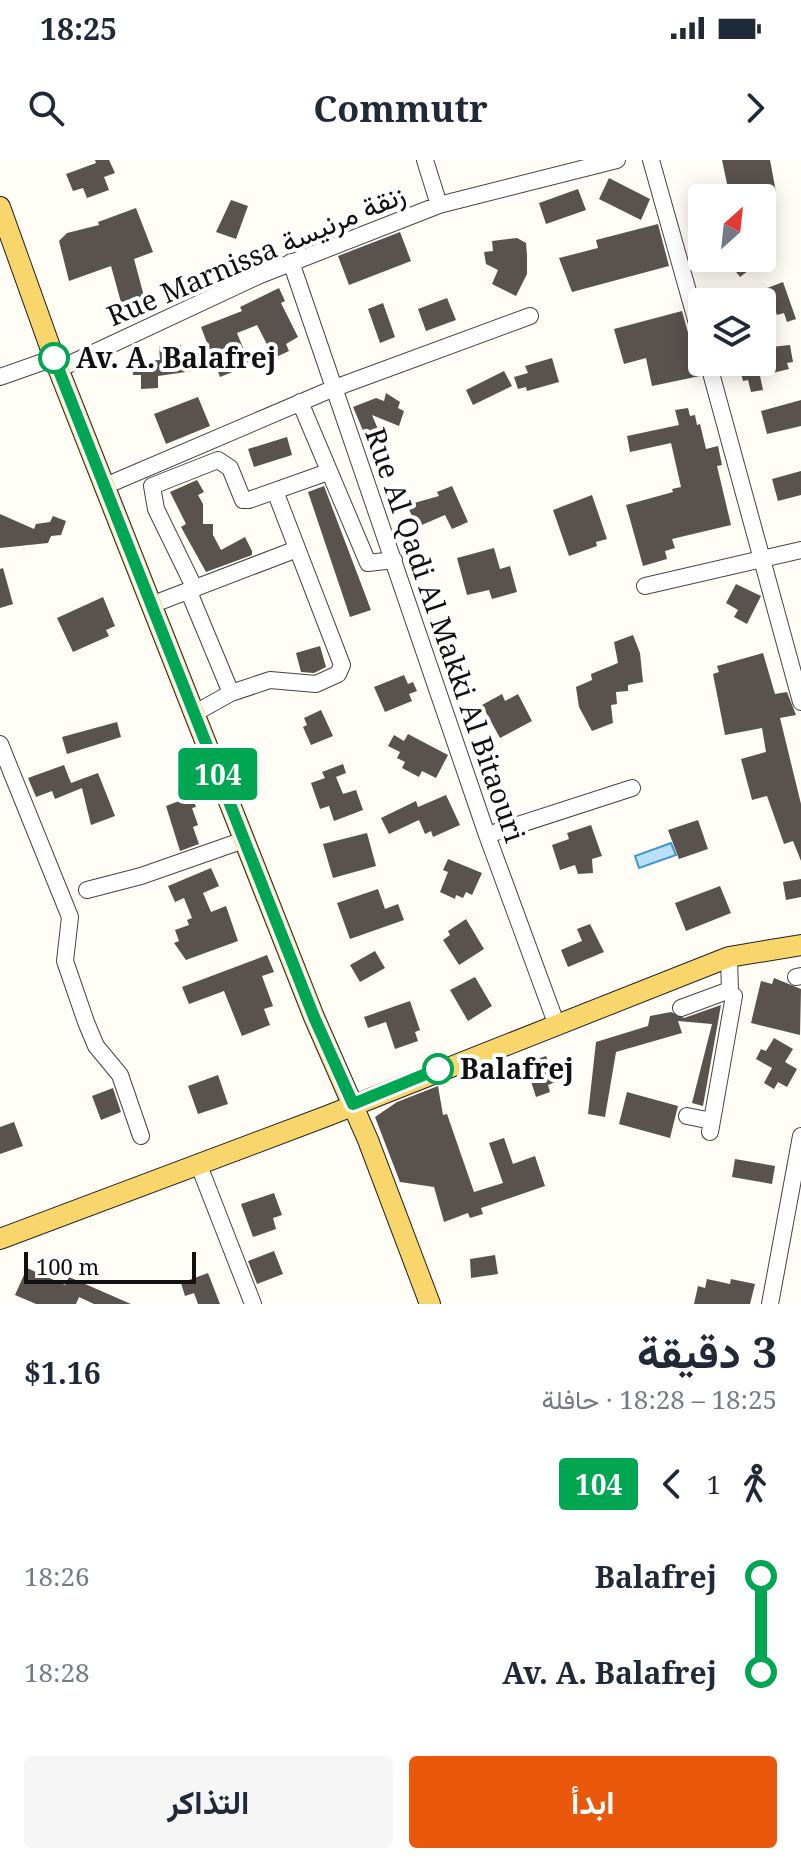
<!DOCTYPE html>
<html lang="ar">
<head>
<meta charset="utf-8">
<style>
  body { margin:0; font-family:"Noto Serif",Vazirmatn,serif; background:#f6f6f7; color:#1f2937; direction:rtl; height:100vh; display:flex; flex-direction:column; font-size:30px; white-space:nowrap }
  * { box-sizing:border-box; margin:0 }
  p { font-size:26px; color:#747a83 }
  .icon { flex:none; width:44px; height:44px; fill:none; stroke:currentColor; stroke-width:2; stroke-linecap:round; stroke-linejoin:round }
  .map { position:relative; height:1144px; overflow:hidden; direction:ltr }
  .panel { display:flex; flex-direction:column; background:#fff; flex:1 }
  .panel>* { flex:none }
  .badge { padding:0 16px; border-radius:6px; font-size:28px; line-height:52px }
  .needle { width:52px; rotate:27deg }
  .tools { position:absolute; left:688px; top:24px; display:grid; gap:16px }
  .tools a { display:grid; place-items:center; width:88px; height:88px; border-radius:8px; background:#fff; box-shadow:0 4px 20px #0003; font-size:40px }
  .scale { position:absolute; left:24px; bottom:20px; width:172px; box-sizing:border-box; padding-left:8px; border:4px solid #111; border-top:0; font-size:22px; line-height:28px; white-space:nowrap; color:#111; -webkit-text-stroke:6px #fff; paint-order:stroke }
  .map>.badge { position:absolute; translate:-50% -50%; box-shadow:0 0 0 4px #fff }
  .legs { display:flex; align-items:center; gap:12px; height:88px; padding:0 24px; font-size:26px }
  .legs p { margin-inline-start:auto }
  .summary { display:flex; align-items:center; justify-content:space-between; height:136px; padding:0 24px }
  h1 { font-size:44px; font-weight:700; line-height:60px }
  .cta { display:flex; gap:16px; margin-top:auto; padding:16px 24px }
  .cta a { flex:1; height:92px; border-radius:8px; background:#ea580c; color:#fff; font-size:32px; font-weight:700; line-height:92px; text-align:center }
  .cta a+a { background:#f6f6f7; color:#1f2937 }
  ul { padding:0 24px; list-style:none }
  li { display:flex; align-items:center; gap:28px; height:96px; font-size:30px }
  li i { display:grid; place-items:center; width:12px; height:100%; margin:0 10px; background:currentColor }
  li i::after { content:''; width:20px; height:20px; margin:-10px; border:6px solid; border-radius:50%; background:#fff }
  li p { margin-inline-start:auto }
  li:first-child i { background:linear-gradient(#0000 50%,currentColor 0) }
  li:last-child i { background:linear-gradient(currentColor 50%,#0000 0) }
  .status { display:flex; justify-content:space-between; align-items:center; height:56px; padding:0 40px; background:#fff; direction:ltr }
  .status svg { height:22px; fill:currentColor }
  header { display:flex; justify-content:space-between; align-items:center; height:104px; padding:0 24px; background:#fff; font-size:36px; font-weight:700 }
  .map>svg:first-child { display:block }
</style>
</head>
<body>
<div class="status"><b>18:25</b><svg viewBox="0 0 49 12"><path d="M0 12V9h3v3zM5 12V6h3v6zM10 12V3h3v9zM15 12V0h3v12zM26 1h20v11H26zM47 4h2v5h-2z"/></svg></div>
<header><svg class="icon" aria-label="forward" viewBox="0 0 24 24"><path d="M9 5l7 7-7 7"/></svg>Commutr<svg class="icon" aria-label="search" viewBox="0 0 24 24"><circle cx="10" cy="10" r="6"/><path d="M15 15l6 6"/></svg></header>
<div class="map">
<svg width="801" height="1144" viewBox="0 0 801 1144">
  <rect width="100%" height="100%" fill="#fffdf5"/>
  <path fill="#b9e0f7" stroke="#3f96cf" stroke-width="2" d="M671 683 676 695 639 708 635 696Z"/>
  <path fill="#5a524d" d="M95 0H109L115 13 104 17 109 30 87 38 83 28 73 31 66 14 96 3Z
    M722 0H770L776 32 730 38Z
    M609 18 650 39 641 60 599 39Z
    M578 29 586 50 546 64 539 43Z
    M231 40 248 46 236 79 216 72Z
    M136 48 153 92 134 99 145 140 122 146 111 106 69 121 59 81 67 73 99 65 98 62Z
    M658 64 669 106 572 132 559 98 598 88 596 80Z
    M400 72 411 101 349 125 338 96Z
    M517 78 526 83 527 95V114L516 136 492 124 498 110 486 104 484 92 493 91 492 81Z
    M734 98H765L740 117 733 108 738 103Z
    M783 122 796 159 787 162 784 153 777 155 774 147 762 152V142H731Z
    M279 128 285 141 281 143 298 177 286 184 289 191 274 198 257 165 237 173 250 205 220 217 201 167 242 151 240 147Z
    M447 138 456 160 426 171 418 149Z
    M383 143 395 177 380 183 368 149Z
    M682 151 700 216 652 226 646 198 624 204 614 169Z
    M181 185 182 193 192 192 193 211 158 216V228L141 229V215H133L132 201 160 200 159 186Z
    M790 185 793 202 787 203 789 209 760 216 763 230 751 232 748 220 743 221 738 202H762V188Z
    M552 198 559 222 527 231 526 227 518 229 514 217 528 213 525 206Z
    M504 211 512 226 473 245 466 230Z
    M386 233 400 242 398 248 404 251 399 266 372 255 380 274 367 280 353 247 376 238 384 241Z
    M198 237 210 266 166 284 154 254Z
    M801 240V266L767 274 761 251Z
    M688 248 690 256 695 255 697 265 700 264 706 289 718 286 722 305 717 306 731 365 672 379 675 388 665 391 667 399 643 406 626 345 673 332 672 329 681 327 671 283 630 292 627 276 679 265 675 250Z
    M287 277 292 295 254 307 248 289Z
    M801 311V335L778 341 772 319Z
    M197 320 204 332 198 335 203 344V364H213V375L221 390 245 377 252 391V395L206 412 181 367 186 364 170 332Z
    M324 326 371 450 350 457 308 332Z
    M452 326 468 362 452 369 445 355 417 367 407 345 439 336 437 332Z
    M592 335 607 379 596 382 597 386 569 396 553 350Z
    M0 354 34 369 36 364 50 362 53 356 66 361 61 375 51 376 48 383 0 388Z
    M494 388 500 409 510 406 517 432 492 439 489 430 467 435 457 398Z
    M3 408 13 444 0 448V409Z
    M736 424 761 436 747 464 734 457 738 450 726 443Z
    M103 437 115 466 106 470 109 476 73 492 57 458Z
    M633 475 640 493 643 522 628 525V531L616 532 617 544 611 545 613 563 592 571 579 547 576 527 592 520 591 514 618 503 614 482Z
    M320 486 326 507 314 513 301 512 296 493Z
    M763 493 775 534 787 532 796 555 780 558 801 644V701L793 681 784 684 767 636 752 640 741 599 766 592 762 568 725 575 713 514 719 512 717 506Z
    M404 515 408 524 413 522 417 531 409 534 412 541 385 552 374 527Z
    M502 534 505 541 518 534 532 561 500 578 482 545Z
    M321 550 333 576 311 585 303 567 307 565 304 558Z
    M117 562 121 577 67 594 62 577Z
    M408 574 448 595 436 618 422 611 419 617 402 608 405 602 397 598 400 592 388 586 394 575 404 581Z
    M343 604 346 613 336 617 343 634 356 630 363 650 334 661 329 646 320 649 311 623 325 618 322 612Z
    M64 605 71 623 98 613 115 656 91 665 82 628 55 639 52 631 36 637 28 618Z
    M446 635 460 665 433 677 431 671 425 674 419 660 389 674 381 658 416 641 418 647Z
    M192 636 196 647 192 648 198 665 193 667 199 684 180 691 166 646Z
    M698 660 708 689 679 699 668 670Z
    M591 665 602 696 592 699 593 713 578 714 575 705 560 710 552 685 569 679 567 673Z
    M367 673 376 706 333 718 323 684Z
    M448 699 482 713 472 735 466 732 463 738 456 735 455 739 440 732 448 712 443 710Z
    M211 708 219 726 203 733 211 752 226 746 238 781 186 800 174 783 179 781 175 770 189 765 187 760 192 758 184 738 175 742 168 726Z
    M801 719V737L786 740 783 722Z
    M720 726 731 753 686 771 675 743Z
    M378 729 385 749 398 744 404 760 350 779 337 743Z
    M466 759 484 789 459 805 443 780 450 775 448 771Z
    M590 764 604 792 568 807 561 790 582 781 577 769Z
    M375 791 385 808 360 822 350 805Z
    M267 795 274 812 262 816 273 846 264 849 270 865 242 876 224 831 189 844 182 827Z
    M475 817 492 846 468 861 450 830Z
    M774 818 801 829 800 875 751 863 761 821 772 824Z
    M410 841 420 870 415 872 418 881 395 889 386 862 368 868 364 857Z
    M721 845 703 946 692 943 712 864 678 861 682 873 616 892 605 957 588 954 596 882 648 866 650 856 671 852 684 858Z
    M774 878 793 889 785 902 797 909 787 927 778 922 774 929 764 923 772 908 756 899 761 889 766 891Z
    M546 896 548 901 554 900 558 921 548 925 550 932 536 937 525 903Z
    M218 915 228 944 198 954 188 926Z
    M438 926 443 955 447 954 474 1032 503 1023 489 983 504 978 513 1004 535 996 545 1026 481 1048 483 1054 470 1058 468 1053 444 1062 434 1027 400 1022 375 957 397 942Z
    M113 928 121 952 101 960 92 936Z
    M627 932 678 946 670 978 619 964Z
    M14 962 23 986 0 994V967Z
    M735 999 775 1006 772 1024 732 1017Z
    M274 1033 282 1055 273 1058 276 1069 253 1077 241 1044Z
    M274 1091 283 1114 257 1124 248 1101Z
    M495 1095 498 1114 471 1118 470 1099Z
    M27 1108 65 1125 69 1117 131 1144H94L79 1137 76 1144H36L15 1135Z
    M208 1113 220 1144H198L194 1133 185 1136 181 1123Z
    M707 1119 730 1124 731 1119 755 1124 750 1144H694L698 1126 705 1128Z"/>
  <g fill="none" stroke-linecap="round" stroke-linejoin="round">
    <g stroke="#444" stroke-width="18">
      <path id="minor" d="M425 0 439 45
        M651 0 702 181
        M291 102 487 675 556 863
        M708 202 801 542
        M59 209 260 115 439 45 617 0
        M0 217 54 198
        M300 242 368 403 394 400
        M105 326 332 229 530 156
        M645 426 801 390
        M195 429 156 349 152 326 218 300 230 308 243 340H249L328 312
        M189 432 231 533
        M151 445 297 389
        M195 553 231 533 270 520 316 524 338 514 342 505 275 331
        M0 584 70 757 65 801 86 862 96 886 120 915 141 976
        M487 675 632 628
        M87 730 141 716 244 680
        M729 797 730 832
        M796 817 801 816
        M681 848 727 831 734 836 710 972
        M687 956 712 961
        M198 1003 253 1144
        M770 1144 801 976"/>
    </g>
    <g stroke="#222" stroke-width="22">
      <path id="major" d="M0 47 54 198 314 857 368 980 430 1144
        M0 1079 327 956 729 797 801 785"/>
    </g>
    <use href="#minor" stroke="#fff" stroke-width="16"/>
    <use href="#major" stroke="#f9d66b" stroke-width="20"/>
  </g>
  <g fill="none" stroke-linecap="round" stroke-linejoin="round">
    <g stroke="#fff" stroke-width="18">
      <path id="line-1" d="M54 198 314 857 353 944 438 909"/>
    </g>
    <use href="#line-1" stroke="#00a651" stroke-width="12"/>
  </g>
  <g fill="#fff" stroke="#00a651" stroke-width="4">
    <circle cx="54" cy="198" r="14"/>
    <circle cx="438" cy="909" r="14"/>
  </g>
  <g text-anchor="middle" stroke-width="8" stroke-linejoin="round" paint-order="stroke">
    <g font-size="28" fill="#111" stroke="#fff">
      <text transform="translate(256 95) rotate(-23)" y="10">Rue Marnissa زنقة مرنيسة</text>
      <text transform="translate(445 475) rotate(71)" y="10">Rue Al Qadi Al Makki Al Bitaouri</text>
    </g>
    <g font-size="28" font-weight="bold" fill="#111" stroke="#fff" text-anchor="start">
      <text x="76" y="208">Av. A. Balafrej</text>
      <text x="460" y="919">Balafrej</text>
    </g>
  </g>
</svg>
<div class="tools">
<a><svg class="needle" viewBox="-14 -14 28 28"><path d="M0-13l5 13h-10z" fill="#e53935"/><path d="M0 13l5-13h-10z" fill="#747a83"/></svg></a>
<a><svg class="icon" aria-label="layers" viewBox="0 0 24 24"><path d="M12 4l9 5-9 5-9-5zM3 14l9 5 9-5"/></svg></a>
</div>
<div class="scale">100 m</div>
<b class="badge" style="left:218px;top:614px;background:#00a651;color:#fff">104</b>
</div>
<section class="panel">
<div class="summary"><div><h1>3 دقيقة</h1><p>18:25 – 18:28 · حافلة</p></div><b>$1.16</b></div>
<div class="legs"><svg class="icon" aria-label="walk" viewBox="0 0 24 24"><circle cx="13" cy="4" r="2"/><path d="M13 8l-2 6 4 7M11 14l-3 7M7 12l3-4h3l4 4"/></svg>1<svg class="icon" aria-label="back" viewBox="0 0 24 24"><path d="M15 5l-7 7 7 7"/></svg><b class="badge" style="background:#00a651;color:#fff">104</b></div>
<ul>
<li><i style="color:#00a651"></i><b>Balafrej</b><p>18:26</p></li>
<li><i style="color:#00a651"></i><b>Av. A. Balafrej</b><p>18:28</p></li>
</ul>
<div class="cta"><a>ابدأ</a><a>التذاكر</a></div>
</section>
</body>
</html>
